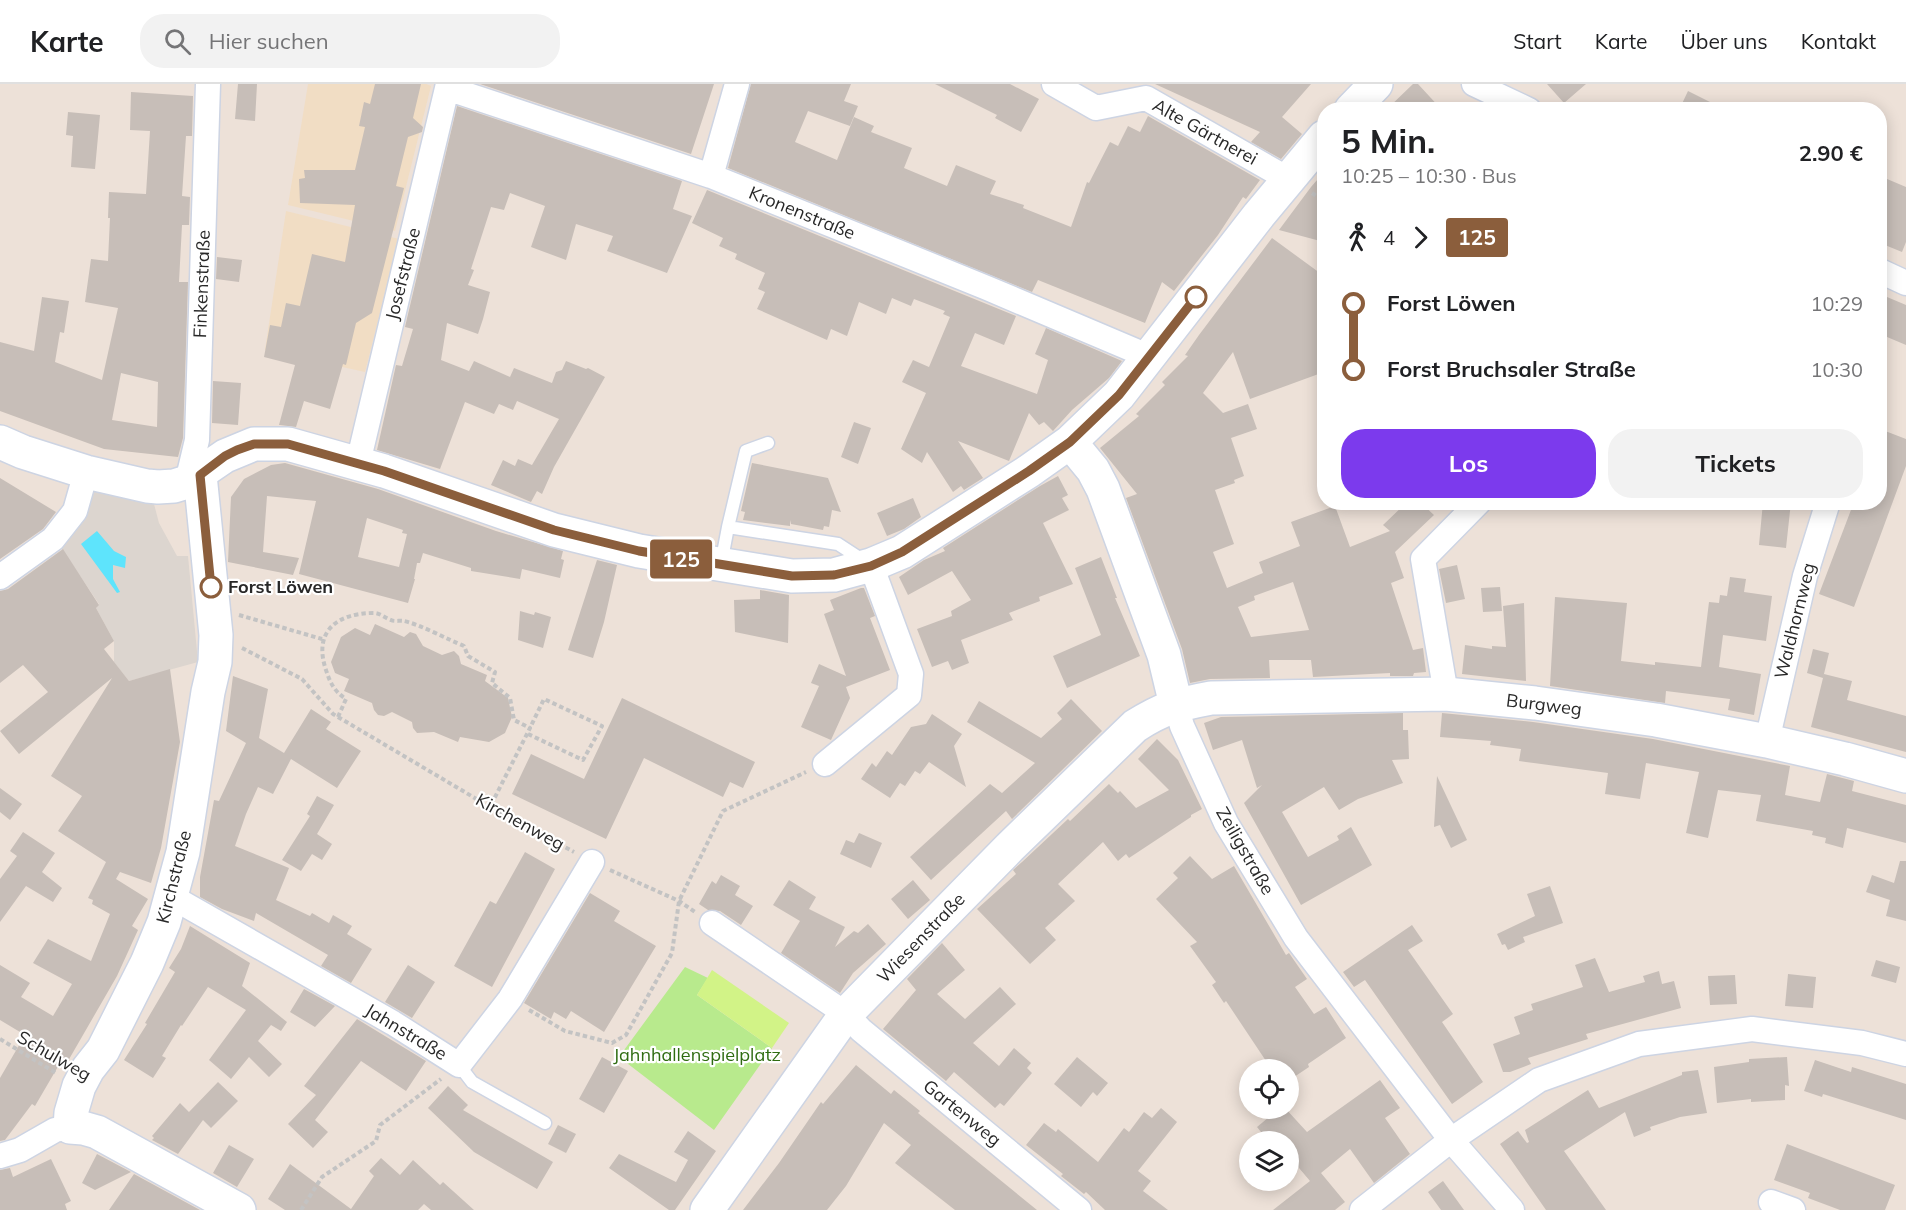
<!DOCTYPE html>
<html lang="de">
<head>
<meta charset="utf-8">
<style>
  body { margin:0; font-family:Mulish,sans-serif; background:#f2f2f2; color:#202124; height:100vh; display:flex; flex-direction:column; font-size:22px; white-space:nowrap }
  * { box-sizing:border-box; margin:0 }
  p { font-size:20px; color:#757577 }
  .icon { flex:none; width:33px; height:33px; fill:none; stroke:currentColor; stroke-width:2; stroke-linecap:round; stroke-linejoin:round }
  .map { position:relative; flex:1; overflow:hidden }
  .panel { position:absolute; left:1317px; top:18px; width:570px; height:408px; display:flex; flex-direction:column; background:#fff; border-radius:24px; box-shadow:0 3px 15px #0003 }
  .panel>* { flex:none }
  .badge { padding:0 12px; border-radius:4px; font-size:21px; line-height:39px }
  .controls { position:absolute; left:1239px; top:975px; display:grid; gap:12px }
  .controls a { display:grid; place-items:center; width:60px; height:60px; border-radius:50%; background:#fff; box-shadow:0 3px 15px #0003; font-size:30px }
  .map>.badge { position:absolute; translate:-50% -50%; box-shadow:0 0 0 3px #fff }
  .legs { display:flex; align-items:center; gap:9px; height:66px; padding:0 24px; font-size:20px }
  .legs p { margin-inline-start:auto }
  .headline { display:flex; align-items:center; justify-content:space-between; height:102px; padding:0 24px }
  h1 { font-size:33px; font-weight:700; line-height:45px }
  .action { display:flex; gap:12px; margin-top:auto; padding:12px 24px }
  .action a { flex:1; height:69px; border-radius:24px; background:#7c3aed; color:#fff; font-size:24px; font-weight:700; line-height:69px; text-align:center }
  .action a+a { background:#f2f2f2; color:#202124 }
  ul { padding:0 24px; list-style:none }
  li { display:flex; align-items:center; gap:21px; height:66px; font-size:22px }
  li i { display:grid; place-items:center; width:9px; height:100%; margin:0 8px; background:currentColor }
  li i::after { content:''; width:15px; height:15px; margin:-8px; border:4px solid; border-radius:50%; background:#fff }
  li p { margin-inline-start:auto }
  li:first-child i { background:linear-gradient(#0000 50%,currentColor 0) }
  li:last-child i { background:linear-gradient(currentColor 50%,#0000 0) }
  header { display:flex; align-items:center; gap:36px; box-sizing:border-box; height:84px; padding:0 30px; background:#fff; border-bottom:2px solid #e0e0e0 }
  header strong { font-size:28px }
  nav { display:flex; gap:33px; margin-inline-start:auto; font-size:21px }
  .search { width:420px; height:54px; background:#f2f2f2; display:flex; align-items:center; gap:15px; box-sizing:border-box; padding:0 21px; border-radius:24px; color:#757577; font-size:22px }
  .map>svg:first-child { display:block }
</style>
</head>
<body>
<header>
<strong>Karte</strong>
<div class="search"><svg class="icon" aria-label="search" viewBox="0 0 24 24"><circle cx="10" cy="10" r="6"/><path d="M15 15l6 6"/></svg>Hier suchen</div>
<nav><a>Start</a><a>Karte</a><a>Über uns</a><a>Kontakt</a></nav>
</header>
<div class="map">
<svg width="1906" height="1126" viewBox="0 0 1906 1126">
  <rect width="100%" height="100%" fill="#ede1d8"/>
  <path fill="#f1ddc4" d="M308 0H426L431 2 395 147 288 121Z
    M286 127 399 155 365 288 265 266Z"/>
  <path fill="#b8ea8d" d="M685 883 708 894 697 911 772 964 714 1046 619 973Z"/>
  <path fill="#d2f387" d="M712 886 789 939 772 964 697 911Z"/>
  <path fill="#dcd5cf" d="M93 400 154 420 159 439 177 472H188L198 578 129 597 114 578V557L96 524 99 520 60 462Z"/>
  <path fill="#5ee4fc" d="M97 447 114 467 126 473 125 484 113 481V495L120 508 117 509 81 460Z"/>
  <path fill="#c7beb8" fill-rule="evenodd" d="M238 0H257L255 37 235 35Z
    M375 0H421L413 34 423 43 422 48 408 53 396 102 404 104 372 229 356 239 346 281 343 280 330 325 304 317 296 343 280 341H279L295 281 264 273 270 241 281 243 286 219 300 222 312 170 345 178 355 121 300 119 299 95 305 94 304 86H355L365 43 359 42 364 18 370 20Z
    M480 0H714L691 70Z
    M751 0H851L844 17 858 22 850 42 808 27 795 58 837 76 854 33 874 42 871 48 912 64 904 84 947 102 956 81 996 97 990 110 1024 121 1023 124 1071 143 1087 98 1089 99 1110 58 1118 62 1128 42 1140 48 1148 32 1260 96 1246 115 1243 113 1218 151 1174 207 1162 198 1145 239 1038 196 1032 208 728 84Z
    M935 0H1010L1039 15 1021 48 995 34 997 31Z
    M1155 0H1311L1282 33 1302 50 1281 75 1251 58 1260 48Z
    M1413 0H1418L1442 26H1386Z
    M1547 0H1586L1564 19Z
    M1688 7 1726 26H1679Z
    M131 8 193 12 192 52H186L182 112 190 113 189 141H182L179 198H188L183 354 178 373 104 365 0 327V258L34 267 42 213 69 217 64 249 60 248 55 278 102 296 118 224 85 218 91 175 108 177 110 134H108L109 108 146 110 150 47 130 46ZM121 289 158 298 157 343 112 336Z
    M457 22 682 97 673 125 692 132 667 189 607 167 613 152 576 140 566 176 531 163 545 122 510 109 504 126 491 123 471 185 474 186 468 201 490 208 483 235 478 250 447 239 441 276 469 287 474 277 510 293 514 284 552 299 556 288 562 286 566 277 586 285 588 284 605 293 554 383 542 410 537 407 531 418 491 401 503 376 515 382 518 375 532 381 559 335 517 317 513 326 499 320 494 330 465 318 440 385 377 366 396 281 402 282 413 245 405 243Z
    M68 28 100 31 95 85 71 83 73 52 66 51Z
    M1324 88V158L1279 146 1311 103Z
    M1880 92 1906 103V158L1902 168 1880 159Z
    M707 106 1016 232 1004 261 975 249 961 282 1037 310 1048 276 1035 270 1046 244 1122 277 1109 294 1072 326 1053 347 1044 338 1039 341 1029 329 1009 377 958 357 983 394 964 406 961 402 953 408 927 368 922 379 901 365 926 309 902 298 913 276 929 283 950 233 943 230 945 227 914 215 911 222 892 214 886 230 859 218 847 252 831 245 827 256 757 225 765 208 758 205 765 189 735 175 737 170 719 162 723 154 692 139Z
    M1272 154 1324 192V288L1250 315 1233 268 1203 309 1223 329 1248 320 1257 345 1231 354 1244 392 1234 396 1235 399 1215 406 1234 460 1213 468 1227 504 1263 489 1259 478 1300 462 1291 438 1335 422 1350 463 1390 447 1383 441 1407 418H1420L1434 431 1395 468 1404 494 1391 499 1413 566 1423 564 1426 588 1414 589 1413 592H1390V589L1313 593 1311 576H1269L1270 594 1210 595 1190 599 1182 565 1126 414 1137 410 1100 364 1139 332 1136 330 1165 301 1162 298 1188 272 1185 271 1199 251ZM1293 498 1309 546 1251 553 1238 523 1255 516 1254 512Z
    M217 173 242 176 239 198 216 195Z
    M1887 213 1906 221V261L1880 250V216L1885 219Z
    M213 297 241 299 238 341 212 339Z
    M854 338 871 344 858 380 841 373Z
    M1880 345 1906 355V382L1854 523 1819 510 1854 418H1880Z
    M285 379 378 405 496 447 563 467 561 475 564 476 560 494 522 485 520 495 471 487V484L423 469 420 479H417L414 495H415L408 519 299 490 316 417 267 412 263 468 299 474 293 491 228 478 231 413 244 395 271 381ZM367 434 403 446 402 449 407 450 399 483 358 473Z
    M752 379 828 394 841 428 832 426 829 443 824 442 823 446 791 440 790 436V442L743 436 745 428 741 427Z
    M1058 392 1068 411 1062 414 1069 426 1043 439 1073 500 1039 513 1040 517 1009 529 1013 536 961 556 969 579 952 586 948 577 932 583 917 545 952 532 951 527 971 516 952 487 908 511 899 493 924 476 945 467 943 464 1040 402Z
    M0 394 56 428 43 445 0 475Z
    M913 414 921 433 904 445 887 452 877 429Z
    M1763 418H1791L1786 464 1759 461Z
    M63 465 99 521 96 524 114 557 104 565 129 597 170 585 180 658 161 764 151 799 120 788 116 795 148 815 132 842 138 846 117 892 68 977 63 974 35 1022 32 1020 5 1056 0 1057V994L25 951 0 936V881L30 899 21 913 53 932 72 900 33 879 48 855 91 877 110 830 92 820 93 816 88 814 106 778 58 747 82 712 51 692 112 594 19 670 0 647 48 608 23 581 0 599V507L8 505Z
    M1101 473 1117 514H1115L1140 572 1067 604 1053 572 1101 551 1075 484Z
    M597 476 617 481 604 538 593 574 568 566Z
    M1457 481 1465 515 1446 519 1439 485Z
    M1730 493 1746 495 1744 508 1772 512 1766 557 1723 551 1719 583 1761 590 1754 631 1728 626 1730 615 1666 607 1665 619 1550 602 1555 513 1627 519 1621 577 1655 581V578L1701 583 1709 518 1719 519 1720 511 1727 512Z
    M1500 503 1502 527 1483 528 1481 504Z
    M861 504H864L875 532 870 534 890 586 846 603 850 614 831 656 801 643 819 602 811 599 819 580 846 592 824 530 834 526 830 516Z
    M760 506 789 511 788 559 735 548 734 516 760 515Z
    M1524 519 1526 597 1462 590 1465 561 1492 565V562L1506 563 1503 522Z
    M520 527 534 531 535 528 551 533 543 564 518 556Z
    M375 540 404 553 410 548 416 550 423 562 442 571 454 567 459 572 461 580 487 591 485 597 508 614 512 633 505 649 489 658 460 653 458 658 434 648 417 649 413 644 412 638 392 628 384 632 378 631 374 626 372 619 344 607 349 595 335 589 331 578 341 553 355 544 370 551Z
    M1813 565 1829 569 1823 594 1807 589Z
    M1824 590 1852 597 1847 616 1906 632V668L1811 643Z
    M233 592 268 605 259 654 284 669 311 625 331 638 326 645 361 667 337 704 291 675 273 710 258 703 246 730 235 762 289 784 276 816 310 832 312 829 329 839 333 831 352 842 347 850 372 865 351 899 321 882 328 871 256 829 254 837 222 825 200 813V793L214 716 219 717 246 659 226 647Z
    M622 614 755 678 743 704 730 698 723 713 644 674 606 755 512 710 531 670 584 695Z
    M1071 615 1102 647 1012 735 1006 727 931 796 910 773 990 700 1002 709 1035 679 967 638 979 617 1041 654 1062 635 1057 629Z
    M1403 629V646H1408L1409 675 1392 676 1403 699 1358 715 1339 726 1324 703 1282 728 1308 773 1339 756 1337 752 1351 743 1372 781 1301 821 1244 719 1262 701 1257 704 1242 656 1213 666 1204 639 1221 633Z
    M1442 629 1533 638 1653 655 1790 682 1785 711 1820 718 1827 690 1854 697 1852 707 1906 721V759L1847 744 1843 764 1825 759 1826 754 1812 751 1813 747 1756 737 1761 711 1718 706 1708 754 1686 749 1699 688 1646 679 1640 715 1605 710 1608 689 1519 677 1521 665 1490 661 1491 657 1440 653Z
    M932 630 962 650 954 662 966 703 929 678 920 690 915 687 905 702 900 699 890 714 861 695 872 679 876 683 887 667 892 671 911 643 926 640Z
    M1157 655 1178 676 1202 725 1191 731V733L1129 774 1126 770 1118 777 1103 758 1058 800 1075 817 1045 844 1056 856 1030 880 977 825 1016 790 1013 786 1022 778 1068 735 1070 737 1109 700 1118 709 1120 707 1136 724 1169 706 1138 675Z
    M1437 692 1467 756 1451 764 1440 741 1434 743Z
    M0 704 22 720 10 736 0 728Z
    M317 712 334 721 317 750 332 760 322 776 312 770 301 787 282 776 310 732 307 730Z
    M23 748 55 769 42 788 62 804 53 818 26 802 0 838V795L17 772 10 767Z
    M859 749 882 759 871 784 840 770 846 756 854 759Z
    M525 768 555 785 492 903 454 882 490 817 496 820Z
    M1190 772 1212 795 1234 782 1286 871 1289 869 1307 895 1295 903 1314 930 1326 923 1346 954 1308 980 1309 983 1288 997V986H1272L1226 917 1224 919 1212 901 1216 898 1190 862 1197 858 1156 815 1178 794 1173 789Z
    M1900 777H1906V837L1886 832 1890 816 1866 808 1872 791 1894 799Z
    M721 791 740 802 735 811 753 822 741 841 720 827 708 826 699 820 712 797 716 800Z
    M789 796 816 813 809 825 845 843 835 863 854 847 858 849 868 840 886 860 853 889 840 909 781 869 800 837 773 821Z
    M913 796 930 816 908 835 891 815Z
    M1550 802 1563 839 1523 853 1525 858 1508 866 1505 860 1502 861 1497 850 1535 832 1527 810Z
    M590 809 620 827 614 837 656 862 604 948 571 927 566 935 554 928 551 935 524 919Z
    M1412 841 1423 857 1408 866 1453 930 1442 938 1483 998 1452 1020 1365 896 1354 903 1343 888Z
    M190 842 250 879 242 902 287 938 281 947 271 941 258 957 282 980 269 993 249 973 231 995 209 976 246 926 208 903 182 942 181 941 162 972 166 974 153 994 124 976 147 940 145 939 175 888 169 884 181 865Z
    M942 859 965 886 937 910 965 935 1000 903 1016 920 973 959 999 982 1014 964 1031 979 1027 984 1032 989 1004 1022 1000 1019 995 1024 954 988 946 997 883 945 916 906 907 895Z
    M1595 874 1609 908 1645 898 1643 892 1659 887 1662 900 1674 897 1681 924 1586 950 1588 955 1528 974 1531 980 1510 988H1503L1493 960 1520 950 1514 933 1533 926 1531 920 1583 903 1575 881Z
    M1876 876 1900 883 1896 899 1871 892Z
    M408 881 435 898 412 934 385 918Z
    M1788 890 1816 893 1813 924 1785 922Z
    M1735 891 1737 920 1710 921 1708 892Z
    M304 905 335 922 315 943 290 928Z
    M357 935 426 977 406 1007 361 977 315 1036 328 1048 313 1064 288 1040 316 1011 304 1002Z
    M602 973 628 987 604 1029 579 1015Z
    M1077 973 1108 999 1097 1012 1093 1008 1081 1023 1054 1000Z
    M1787 973 1789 1002 1785 1001V1016L1751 1018V1015L1717 1019 1714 983 1749 978V975Z
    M1815 976 1851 988 1852 983 1906 1000V1036L1823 1010 1822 1013 1804 1007Z
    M856 981 891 1010 894 1006 920 1027 918 1029 1037 1126H955L895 1079 911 1061 884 1039 846 1102 827 1126H743L779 1079 821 1018 823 1020Z
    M1698 986 1707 1029 1680 1033 1650 1043 1651 1046 1634 1053 1625 1028 1564 1067 1606 1126H1546L1500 1060 1518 1047 1527 1059 1529 1058 1525 1046 1588 1006 1599 1024 1682 991V988Z
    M1380 996 1400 1024 1385 1034 1410 1070 1374 1099 1350 1065 1321 1089 1345 1118 1335 1126H1273L1310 1097 1288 1071V1058H1269L1257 1043 1280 1024H1285L1307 1048Z
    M218 998 238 1017 211 1044 203 1036 178 1070 152 1056 154 1054 152 1052 180 1019 189 1028Z
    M448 1002 468 1021 463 1026 553 1078 537 1105 474 1068 428 1024Z
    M1161 1024 1177 1038 1138 1087 1151 1097 1143 1107 1168 1126H1105L1086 1108 1084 1110 1061 1092 1063 1090 1026 1061 1044 1039 1056 1048 1058 1045 1098 1078 1124 1044 1129 1048 1144 1028 1152 1034Z
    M558 1041 576 1050 566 1069 548 1060Z
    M688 1047 716 1067 675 1126H669L609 1084 619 1070 676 1098 688 1076 674 1068Z
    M1787 1060 1895 1101 1885 1126H1840L1808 1114 1810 1109 1774 1096Z
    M229 1061 254 1075 237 1103 213 1089Z
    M97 1070 131 1088 95 1106 82 1099Z
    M381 1074 400 1091 413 1076 440 1101 443 1098 474 1126H431L424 1120 418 1126H285L268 1115 290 1080 351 1125 374 1092 369 1087Z
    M51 1075 71 1117 65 1120 67 1126H0V1086L10 1084 13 1093Z
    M134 1090 200 1126H109Z
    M1443 1097 1464 1126H1441L1428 1108Z"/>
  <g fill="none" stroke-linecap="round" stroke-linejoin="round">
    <g stroke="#cdd4e3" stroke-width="15">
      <path id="lane" d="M728 443 838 460 864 477
        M721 480 728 443 746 367 768 359
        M459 981 472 998 545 1039"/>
    </g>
    <g stroke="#cdd4e3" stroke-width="27">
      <path id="street" d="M1054 0 1096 24 1146 14 1288 95
        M1474 0 1529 26
        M447 4 711 92 987 204 1150 273
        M711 92 737 0
        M1880 187 1906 199
        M358 379 448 0
        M187 398 197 356 208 0
        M0 493 53 455 75 427 86 388
        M1446 610 1423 475 1479 418
        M1176 621 1182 642 1226 739 1296 854 1451 1056 1512 1126
        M1767 657 1805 492 1828 418
        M825 680 909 611 911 590 871 481
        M172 813 393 939 459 981 510 915 592 778
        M712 839 846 930 861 946 1079 1126
        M0 1072 20 1066 55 1046 70 1043
        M1771 1118 1793 1126
        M1362 1126 1451 1056 1539 996 1639 960 1752 945 1862 959 1906 970"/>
    </g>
    <g stroke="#cdd4e3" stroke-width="36">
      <path id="secondary" d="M1351 26 1376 0
        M0 358 23 368 86 388 147 402 158 403 174 402 187 398 225 372 254 360H288L384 387 554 446 639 467 792 492 834 491 871 481 902 468 1029 387 1070 358 1119 311 1259 131 1324 53
        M1070 358 1093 386 1103 405 1164 571 1176 621
        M200 391 216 551 215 578 208 608 183 768 164 838 147 879 103 966 88 985 79 1002 71 1029 70 1043 83 1044 97 1048 239 1126
        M707 1126 846 930 1010 763 1135 642C1163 624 1179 620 1211 614L1446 610 1535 619 1656 636 1767 657 1845 675 1906 692"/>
    </g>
    <path stroke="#c3c3c3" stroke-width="4" stroke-dasharray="4.5 3" stroke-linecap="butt" d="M1312 109 1324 117
      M239 531 322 555
      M242 564 302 595 333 630 490 723 574 768
      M338 633 346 615C335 608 330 599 326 586 313 548 336 529 374 529 380 529 385 534 391 536 395 538 400 536 404 537 419 540 449 556 464 562L468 572 495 588 492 599 510 614 514 636 530 644 490 723
      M528 650 583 676 602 642 544 615 530 644
      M610 786 679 817 695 828
      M529 926 565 947 612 959 626 951 672 869 679 817 723 727 806 688
      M0 955 56 989
      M301 1126 322 1093 376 1057 380 1041 441 995"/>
    <use href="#lane" stroke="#fff" stroke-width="12"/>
    <use href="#street" stroke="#fff" stroke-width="24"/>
    <use href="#secondary" stroke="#fff" stroke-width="33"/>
  </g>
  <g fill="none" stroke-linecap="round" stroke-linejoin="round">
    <g stroke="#fff" stroke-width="14">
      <path id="line-1" d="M211 503 200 391 225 372 237 366 254 360H288L384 387 554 446 639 467 792 492 834 491 871 482 902 468 1029 387 1070 358 1119 311 1196 213"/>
    </g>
    <use href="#line-1" stroke="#8b5e3c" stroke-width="9"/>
  </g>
  <g fill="#fff" stroke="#8b5e3c" stroke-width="3">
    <circle cx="1196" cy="213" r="10"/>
    <circle cx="211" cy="503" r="10"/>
  </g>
  <g text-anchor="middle" stroke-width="4.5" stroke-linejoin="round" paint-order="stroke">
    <g font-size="18" fill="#282828" stroke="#fff">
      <text transform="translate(1205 48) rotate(29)" y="6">Alte Gärtnerei</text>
      <text transform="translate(802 129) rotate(22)" y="6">Kronenstraße</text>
      <text transform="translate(403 190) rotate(-76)" y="6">Josefstraße</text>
      <text transform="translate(202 200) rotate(-88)" y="6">Finkenstraße</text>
      <text transform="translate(1795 537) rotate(-76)" y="6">Waldhornweg</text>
      <text transform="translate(1544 621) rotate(7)" y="6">Burgweg</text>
      <text transform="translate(520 738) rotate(29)" y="6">Kirchenweg</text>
      <text transform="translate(1245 767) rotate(60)" y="6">Zeiligstraße</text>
      <text transform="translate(174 793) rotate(-76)" y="6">Kirchstraße</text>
      <text transform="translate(921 854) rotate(-46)" y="6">Wiesenstraße</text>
      <text transform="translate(406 948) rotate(31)" y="6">Jahnstraße</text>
      <text transform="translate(54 972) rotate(30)" y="6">Schulweg</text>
      <text transform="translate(962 1029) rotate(39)" y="6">Gartenweg</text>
    </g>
    <g font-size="18" font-weight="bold" fill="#282828" stroke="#fff" text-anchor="start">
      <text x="228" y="509">Forst Löwen</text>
    </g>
    <g font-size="18" fill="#2f6c11" stroke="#fff">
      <text x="697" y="977">Jahnhallenspielplatz</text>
    </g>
  </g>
</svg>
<div class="controls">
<a><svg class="icon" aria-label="locate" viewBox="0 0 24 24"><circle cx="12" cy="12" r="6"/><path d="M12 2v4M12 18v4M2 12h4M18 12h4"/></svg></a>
<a><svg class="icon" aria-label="layers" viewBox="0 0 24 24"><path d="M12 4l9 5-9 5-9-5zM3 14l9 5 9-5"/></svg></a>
</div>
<b class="badge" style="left:681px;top:475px;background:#8b5e3c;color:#fff">125</b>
<section class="panel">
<div class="headline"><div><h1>5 Min.</h1><p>10:25 – 10:30 · Bus</p></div><b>2.90 €</b></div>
<div class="legs"><svg class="icon" aria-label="walk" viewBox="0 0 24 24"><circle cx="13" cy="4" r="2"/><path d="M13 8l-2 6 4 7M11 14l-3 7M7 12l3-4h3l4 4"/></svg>4<svg class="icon" aria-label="forward" viewBox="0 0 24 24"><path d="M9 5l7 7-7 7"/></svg><b class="badge" style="background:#8b5e3c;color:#fff">125</b></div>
<ul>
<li><i style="color:#8b5e3c"></i><b>Forst Löwen</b><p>10:29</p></li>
<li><i style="color:#8b5e3c"></i><b>Forst Bruchsaler Straße</b><p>10:30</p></li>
</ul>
<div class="action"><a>Los</a><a>Tickets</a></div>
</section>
</div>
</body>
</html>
